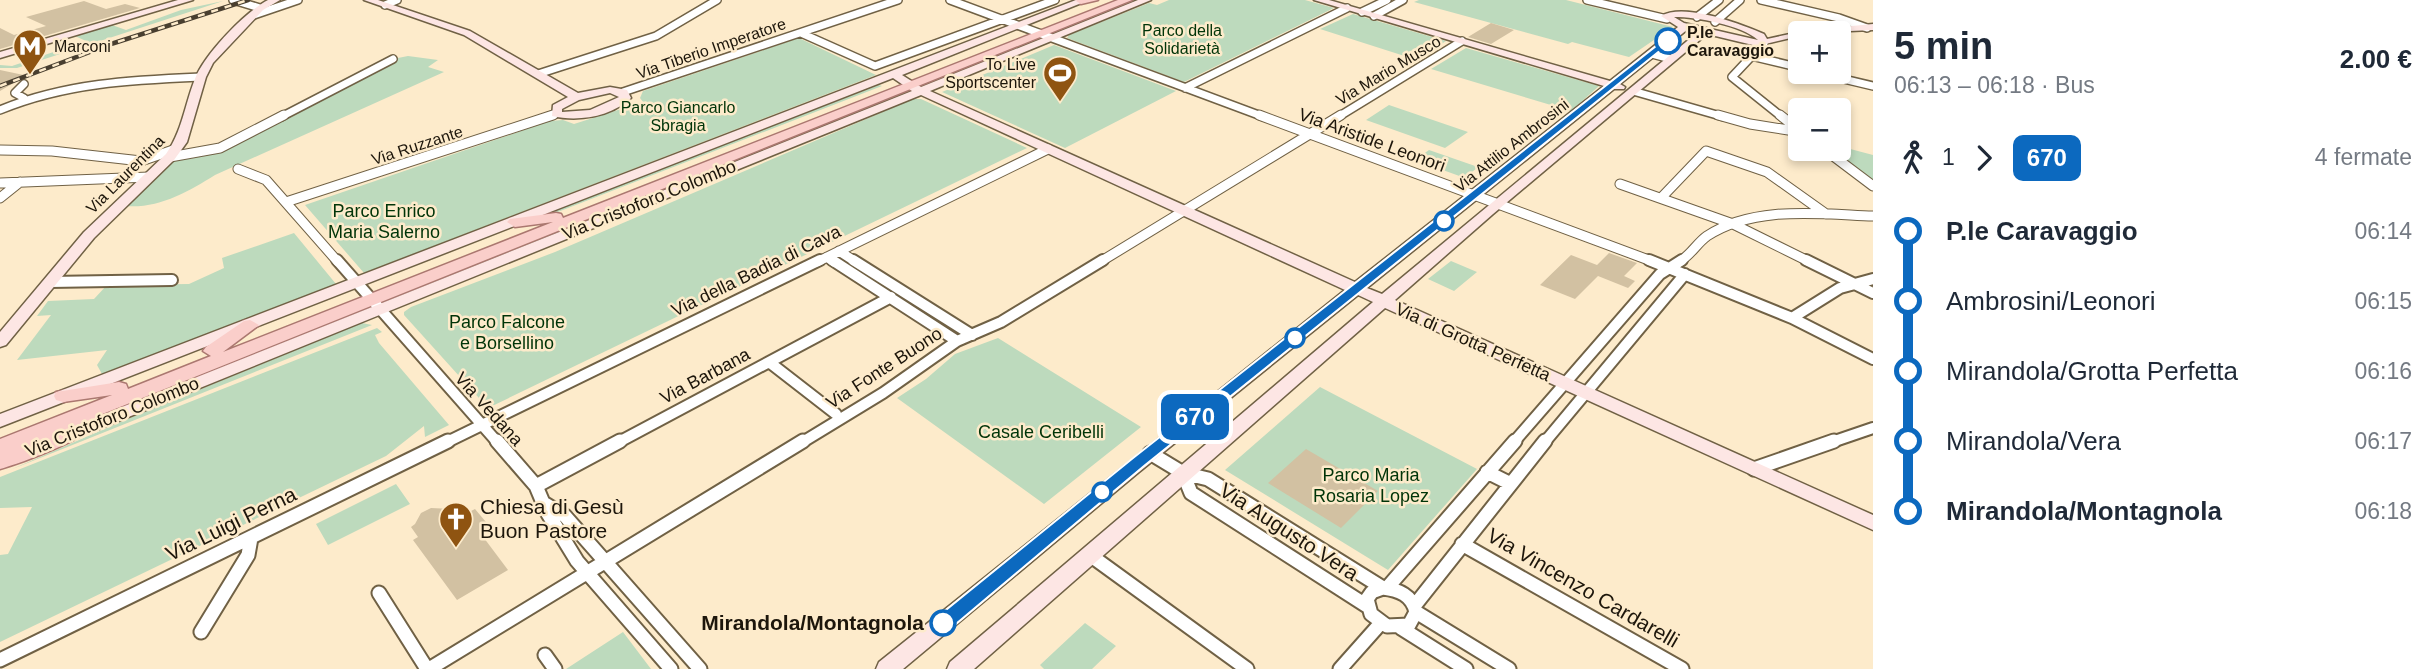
<!DOCTYPE html>
<html lang="it">
<head>
<meta charset="utf-8">
<style>
  body { margin:0; font-family:Arial,sans-serif; background:#f2f2f3; color:#1f2937; height:100vh; display:flex; flex-direction:column; font-size:26px; white-space:nowrap }
  * { box-sizing:border-box; margin:0 }
  p { font-size:23px; color:#747a83 }
  .icon { flex:none; width:38px; height:38px; fill:none; stroke:currentColor; stroke-width:2; stroke-linecap:round; stroke-linejoin:round }
  .map { position:relative; flex:1; overflow:hidden }
  .side { display:flex; flex-direction:column; background:#fff; width:560px }
  .side>* { flex:none }
  .badge { padding:0 14px; border-radius:10px; font-size:24px; line-height:46px }
  .buttons { position:absolute; left:1788px; top:21px; display:grid; gap:14px }
  .buttons a { display:grid; place-items:center; width:63px; height:63px; border-radius:7px; background:#fff; box-shadow:0 4px 10px #0003; font-size:35px }
  .map>.badge { position:absolute; translate:-50% -50%; box-shadow:0 0 0 4px #fff }
  .legs { display:flex; align-items:center; gap:10px; height:77px; padding:0 21px; font-size:23px }
  .legs p { margin-inline-start:auto }
  .overview { display:flex; align-items:center; justify-content:space-between; height:119px; padding:0 21px }
  h1 { font-size:38px; font-weight:700; line-height:52px }
  ul { padding:0 21px; list-style:none }
  li { display:flex; align-items:center; gap:24px; height:70px; font-size:26px }
  li i { display:grid; place-items:center; width:10px; height:100%; margin:0 9px; background:currentColor }
  li i::after { content:''; width:18px; height:18px; margin:-9px; border:5px solid; border-radius:50%; background:#fff }
  li p { margin-inline-start:auto }
  li:first-child i { background:linear-gradient(#0000 50%,currentColor 0) }
  li:last-child i { background:linear-gradient(currentColor 50%,#0000 0) }
  main { display:flex; flex:1; min-height:0 }
  .map>svg:first-child { display:block }
</style>
</head>
<body>
<main>
<div class="map">
<svg width="1873" height="669" viewBox="0 0 1873 669">
  <rect width="100%" height="100%" fill="#fdebcb"/>
  <path fill="#bddabd" d="M1169 0H1305L1334 8 1184 82 1067 38 1069 35 1149 3 1157 5Z
    M1419 0H1566L1673 27 1629 57 1572 42 1568 44 1414 2Z
    M223 1 17 68H0V65L12 66 86 41 75 36 112 25 126 30 181 10Z
    M1353 14 1446 41 1417 60 1320 29Z
    M799 38 876 75 364 273 305 205 550 121 563 120 574 124 643 102 640 98 643 91Z
    M1054 45 1176 91 1065 148 942 92Z
    M1466 48 1599 86 1571 111 1431 69Z
    M408 56 438 60 428 67 444 72 215 175C188 192 158 209 125 206L176 158 206 153 324 98 398 58Z
    M879 85 882 86 550 215 536 217Z
    M898 95 901 96 555 235 566 227Z
    M913 99H921L1027 148 488 408 404 315V312L411 307 555 252Z
    M1389 105 1468 132 1445 148 1366 120Z
    M1839 146 1873 155V180L1833 150 1839 149Z
    M1429 150 1478 167 1465 178 1415 160Z
    M294 233 336 284 102 374 97 365 107 350 17 360 51 315 37 316 48 301 94 299 107 285 189 284 224 268 222 258Z
    M1451 261 1477 272 1454 291 1428 279Z
    M362 323 372 325 10 470 125 420Z
    M377 328 382 332 375 335 379 343 449 425 425 437 424 426 386 456 0 642V555L8 554 32 507 0 508V477Z
    M998 338 1141 427 1044 504 897 398 926 379 955 354Z
    M1320 387 1477 469 1388 570 1225 470Z
    M396 484 410 504 328 545 316 524Z
    M1085 623 1116 646 1092 669H1044L1040 665Z
    M623 632 651 669H566Z"/>
  <path fill="#d2c1a2" d="M84 1 106 9 125 4 140 8 0 49V28L14 35 46 26 26 17Z
    M1491 23 1514 30 1491 44 1468 37Z
    M0 70 33 77 22 78 0 91Z
    M1609 253 1637 263 1624 276 1635 281 1628 288 1598 276 1575 299 1540 285 1571 255 1597 265Z
    M1306 449 1378 491 1341 528 1268 483Z
    M458 506 465 514 475 509 491 528 481 534 508 570 457 600 413 540 418 537 411 527 415 524 421 513 431 508 452 509Z"/>
  <g fill="none" stroke-linecap="round" stroke-linejoin="round">
    <g stroke="#706145" stroke-width="10">
      <path id="street-far3" d="M233 0 260 8
        M950 0 1264 117
        M1587 0 1667 19
        M1761 0 1839 18 1867 28
        M385 5 397 0
        M1362 12 1387 0
        M254 15 298 0
        M1374 16 1403 0
        M1697 17 1719 0
        M1715 22 1740 0
        M801 33 875 66 1055 0
        M1764 43 1732 77 1782 117
        M1652 54 1671 59
        M1751 56 1801 68
        M1814 72 1873 86
        M538 74 656 36 717 0
        M24 84 15 93 24 98
        M1185 88 1347 8
        M1633 91 1724 117
        M623 92 898 0
        M0 110C65 83 132 80 201 77
        M281 117 393 59
        M547 117 556 114
        M1338 117 1462 41"/>
    </g>
    <g stroke="#706145" stroke-width="11">
      <path id="street-far2" d="M1259 115 1654 262
        M1718 115 1750 124 1801 132
        M1780 115 1799 130
        M1824 149 1873 186
        M0 150 52 151 141 161 176 149
        M170 157 220 148 284 115
        M238 169 266 180 338 262
        M0 183 149 177
        M1620 184 1733 224 1810 262
        M0 198 20 182
        M1661 198 1706 151 1767 172 1826 214
        M286 202 553 115
        M839 251 856 262
        M827 257 834 262
        M817 262 1048 149
        M1100 262 1341 115
        M1679 262C1691 255 1697 243 1707 236 1754 205 1820 214 1873 216"/>
    </g>
    <g stroke="#706145" stroke-width="14">
      <path id="street-far1" d="M337 260 498 443
        M832 260 957 341
        M853 260 972 335
        M1649 260 1792 318 1873 359
        M1806 260 1873 293
        M50 282 172 280
        M1792 318 1840 288 1873 279
        M769 362 836 414
        M445 443 820 260
        M617 443 891 297
        M801 443 883 393 957 341 1001 322 1103 260
        M1513 443 1660 274 1682 260
        M1544 443 1685 274
        M1829 443 1873 428"/>
    </g>
    <g stroke="#706145" stroke-width="17">
      <path id="street" d="M497 441 536 486 547 512 577 561 671 669
        M1150 453 1183 473 1208 479 1383 588
        M1754 469 1834 441
        M1487 472 1511 484
        M1183 473 1191 493 1367 606
        M536 486 620 441
        M542 502 565 516 700 669
        M1462 544 1682 669
        M1090 555 1247 669
        M1383 588C1399 590 1412 595 1416 612L1409 625 1387 626 1371 614 1367 599 1372 592Z
        M1387 588 1515 441
        M379 593 427 669
        M1415 605 1545 441
        M1416 612 1509 669
        M1401 628 1466 669
        M201 632 248 555 251 538
        M545 655 555 669
        M0 660 448 441
        M429 669 803 441
        M1340 669 1380 624"/>
    </g>
    <g stroke="#706145" stroke-width="3">
      <path id="secondary" d="M178 0H193L0 58V52Z
        M268 0H280L263 10 213 63 206 77 187 142 174 160 94 238 6 345 0 347V332L84 232 166 154C182 132 185 104 195 79 204 55 245 12 268 0Z
        M364 0H378L470 31 578 93 610 87 627 90 631 98C611 117 578 122 552 116L553 105 568 97 464 35ZM610 93 619 97 590 110 562 112V109L579 100Z
        M1076 0H1089L902 75 921 87 1138 0H1151L930 91 1355 282 1604 86 1314 0H1329L1610 81 1678 27 1661 16C1684 2 1741 24 1764 34L1767 39 1799 32V36L1757 46 1707 34 1493 214 1395 300 1873 515V530L1385 308 974 669H947L950 662 1373 302 1358 295 1139 472 903 669H876L879 662 1345 290 921 95 89 433H77L74 429 77 425 912 91 893 78 0 427V414ZM1674 17C1697 17 1741 25 1758 40L1684 23ZM1688 29 1698 32 1382 294 1367 288 1614 89H1624L1625 87 1620 84Z
        M1873 24V30L1805 33 1810 30Z"/>
    </g>
    <g stroke="#ab7870" stroke-width="3">
      <path id="primary" d="M1098 0 1081 4 1076 1 1077 0Z
        M1118 0H1132L100 415 103 419C92 437 22 463 0 469V439L112 395 63 402 56 400 54 396 56 392 119 382 126 384 128 389 211 356 203 351 206 347 244 321 250 320 259 325 223 352 553 222 515 227 507 222 510 219 556 213 561 214 563 218Z"/>
    </g>
    <use href="#street-far3" stroke="#fff" stroke-width="7"/>
    <use href="#street-far2" stroke="#fff" stroke-width="9"/>
    <use href="#street-far1" stroke="#fff" stroke-width="10"/>
    <use href="#street" stroke="#fff" stroke-width="13"/>
    <use href="#secondary" fill="#fde6e4" fill-rule="evenodd"/>
    <use href="#primary" fill="#faceca" fill-rule="evenodd"/>
    <g stroke="#493f30" stroke-width="4.5">
      <path id="rail" d="M0 86 111 44 248 0"/>
    </g>
    <use href="#rail" stroke="#fdebcb" stroke-width="2.5" stroke-dasharray="7" stroke-linecap="butt"/>
  </g>
  <path fill="#0c69bf" stroke="#fff" stroke-width="2" d="M1665 39 1672 41 1144 466 950 629 943 631 936 629 934 623 936 618 1133 458Z"/>
  <defs>
    <g id="metro-pin" transform="scale(1.75)"><path d="M0 17L-7.5 6A9.5 9.5 0 1 1 7.5 6Z" fill="#8f5411" stroke="#fdebcb"/><path d="M-5.5 5V-5H-3L0 0L3-5H5.5V5H3V-.5L0 4L-3-.5V5Z" fill="#fff"/></g>
    <g id="stadium-pin" transform="scale(1.75)"><path d="M0 17L-7.5 6A9.5 9.5 0 1 1 7.5 6Z" fill="#8f5411" stroke="#fdebcb"/><path d="M0-5a6.5 5 0 1 0 0 10a6.5 5 0 1 0 0-10ZM-3.5-1.8h7v3.6h-7Z" fill="#fff"/></g>
    <g id="church-pin" transform="scale(1.75)"><path d="M0 17L-7.5 6A9.5 9.5 0 1 1 7.5 6Z" fill="#8f5411" stroke="#fdebcb"/><path d="M-1.2-6h2.4v3.5h3.3v2.4h-3.3V6h-2.4V-.1h-3.3v-2.4h3.3Z" fill="#fff"/></g>
  </defs>
  <g fill-rule="evenodd">
    <use href="#metro-pin" x="30" y="46"/>
    <use href="#stadium-pin" x="1060" y="73"/>
    <use href="#church-pin" x="456" y="519"/>
  </g>
  <g fill="#fff" stroke="#0c69bf" stroke-width="3.5">
    <circle cx="1668" cy="41" r="12"/>
    <circle cx="1444" cy="221" r="9"/>
    <circle cx="1295" cy="338" r="9"/>
    <circle cx="1102" cy="492" r="9"/>
    <circle cx="943" cy="623" r="12"/>
  </g>
  <g text-anchor="middle" stroke-width="5" stroke-linejoin="round" paint-order="stroke">
    <g font-size="16" fill="#003408" stroke="#fdebcb">
      <text x="1182" y="36">Parco della<tspan x="1182" dy="18">Solidarietà</tspan></text>
      <text x="678" y="113">Parco Giancarlo<tspan x="678" dy="18">Sbragia</tspan></text>
    </g>
    <g font-size="16" font-weight="bold" fill="#1d160b" stroke="#fdebcb" text-anchor="start">
      <text x="1687" y="38">P.le<tspan x="1687" dy="18">Caravaggio</tspan></text>
    </g>
    <g font-size="16" fill="#1d160b" stroke="#fdebcb" text-anchor="start">
      <text x="54" y="52">Marconi</text>
      <text x="1036" y="70" text-anchor="end">To Live<tspan x="1036" dy="18">Sportscenter</tspan></text>
    </g>
    <g font-size="16" fill="#1d160b" stroke="#fdebcb">
      <text transform="translate(711 48) rotate(-19)" y="6">Via Tiberio Imperatore</text>
      <text transform="translate(1388 70) rotate(-31)" y="6">Via Mario Musco</text>
      <text transform="translate(417 145) rotate(-18)" y="6">Via Ruzzante</text>
      <text transform="translate(1511 145) rotate(-38)" y="6">Via Attilio Ambrosini</text>
      <text transform="translate(125 174) rotate(-45)" y="6">Via Laurentina</text>
    </g>
    <g font-size="18" fill="#1d160b" stroke="#fdebcb">
      <text transform="translate(1372 140) rotate(20)" y="6">Via Aristide Leonori</text>
      <text transform="translate(649 200) rotate(-22)" y="6">Via Cristoforo Colombo</text>
      <text transform="translate(756 271) rotate(-26)" y="6">Via della Badia di Cava</text>
      <text transform="translate(1473 342) rotate(24)" y="6">Via di Grotta Perfetta</text>
      <text transform="translate(884 368) rotate(-33)" y="6">Via Fonte Buono</text>
      <text transform="translate(705 376) rotate(-28)" y="6">Via Barbana</text>
      <text transform="translate(489 409) rotate(48)" y="6">Via Vedana</text>
      <text transform="translate(112 417) rotate(-22)" y="6">Via Cristoforo Colombo</text>
    </g>
    <g font-size="18" fill="#003408" stroke="#fdebcb">
      <text x="384" y="217">Parco Enrico<tspan x="384" dy="21">Maria Salerno</tspan></text>
      <text x="507" y="328">Parco Falcone<tspan x="507" dy="21">e Borsellino</tspan></text>
      <text x="1041" y="438">Casale Ceribelli</text>
      <text x="1371" y="481">Parco Maria<tspan x="1371" dy="21">Rosaria Lopez</tspan></text>
    </g>
    <g font-size="21" fill="#1d160b" stroke="#fdebcb" text-anchor="start">
      <text x="480" y="514">Chiesa di Gesù<tspan x="480" dy="24">Buon Pastore</tspan></text>
    </g>
    <g font-size="21" fill="#1d160b" stroke="#fdebcb">
      <text transform="translate(231 524) rotate(-26)" y="7">Via Luigi Perna</text>
      <text transform="translate(1289 532) rotate(33)" y="7">Via Augusto Vera</text>
      <text transform="translate(1583 588) rotate(30)" y="7">Via Vincenzo Cardarelli</text>
    </g>
    <g font-size="21" font-weight="bold" fill="#1d160b" stroke="#fdebcb" text-anchor="end">
      <text x="924" y="630">Mirandola/Montagnola</text>
    </g>
  </g>
</svg>
<div class="buttons">
<a>+</a>
<a>−</a>
</div>
<b class="badge" style="left:1195px;top:417px;background:#0c69bf;color:#fff">670</b>
</div>
<section class="side">
<div class="overview"><div><h1>5 min</h1><p>06:13 – 06:18 · Bus</p></div><b>2.00 €</b></div>
<div class="legs"><svg class="icon" aria-label="walk" viewBox="0 0 24 24"><circle cx="13" cy="4" r="2"/><path d="M13 8l-2 6 4 7M11 14l-3 7M7 12l3-4h3l4 4"/></svg>1<svg class="icon" aria-label="forward" viewBox="0 0 24 24"><path d="M9 5l7 7-7 7"/></svg><b class="badge" style="background:#0c69bf;color:#fff">670</b><p>4 fermate</p></div>
<ul>
<li><i style="color:#0c69bf"></i><b>P.le Caravaggio</b><p>06:14</p></li>
<li><i style="color:#0c69bf"></i><span>Ambrosini/Leonori</span><p>06:15</p></li>
<li><i style="color:#0c69bf"></i><span>Mirandola/Grotta Perfetta</span><p>06:16</p></li>
<li><i style="color:#0c69bf"></i><span>Mirandola/Vera</span><p>06:17</p></li>
<li><i style="color:#0c69bf"></i><b>Mirandola/Montagnola</b><p>06:18</p></li>
</ul>
</section>
</main>
</body>
</html>
